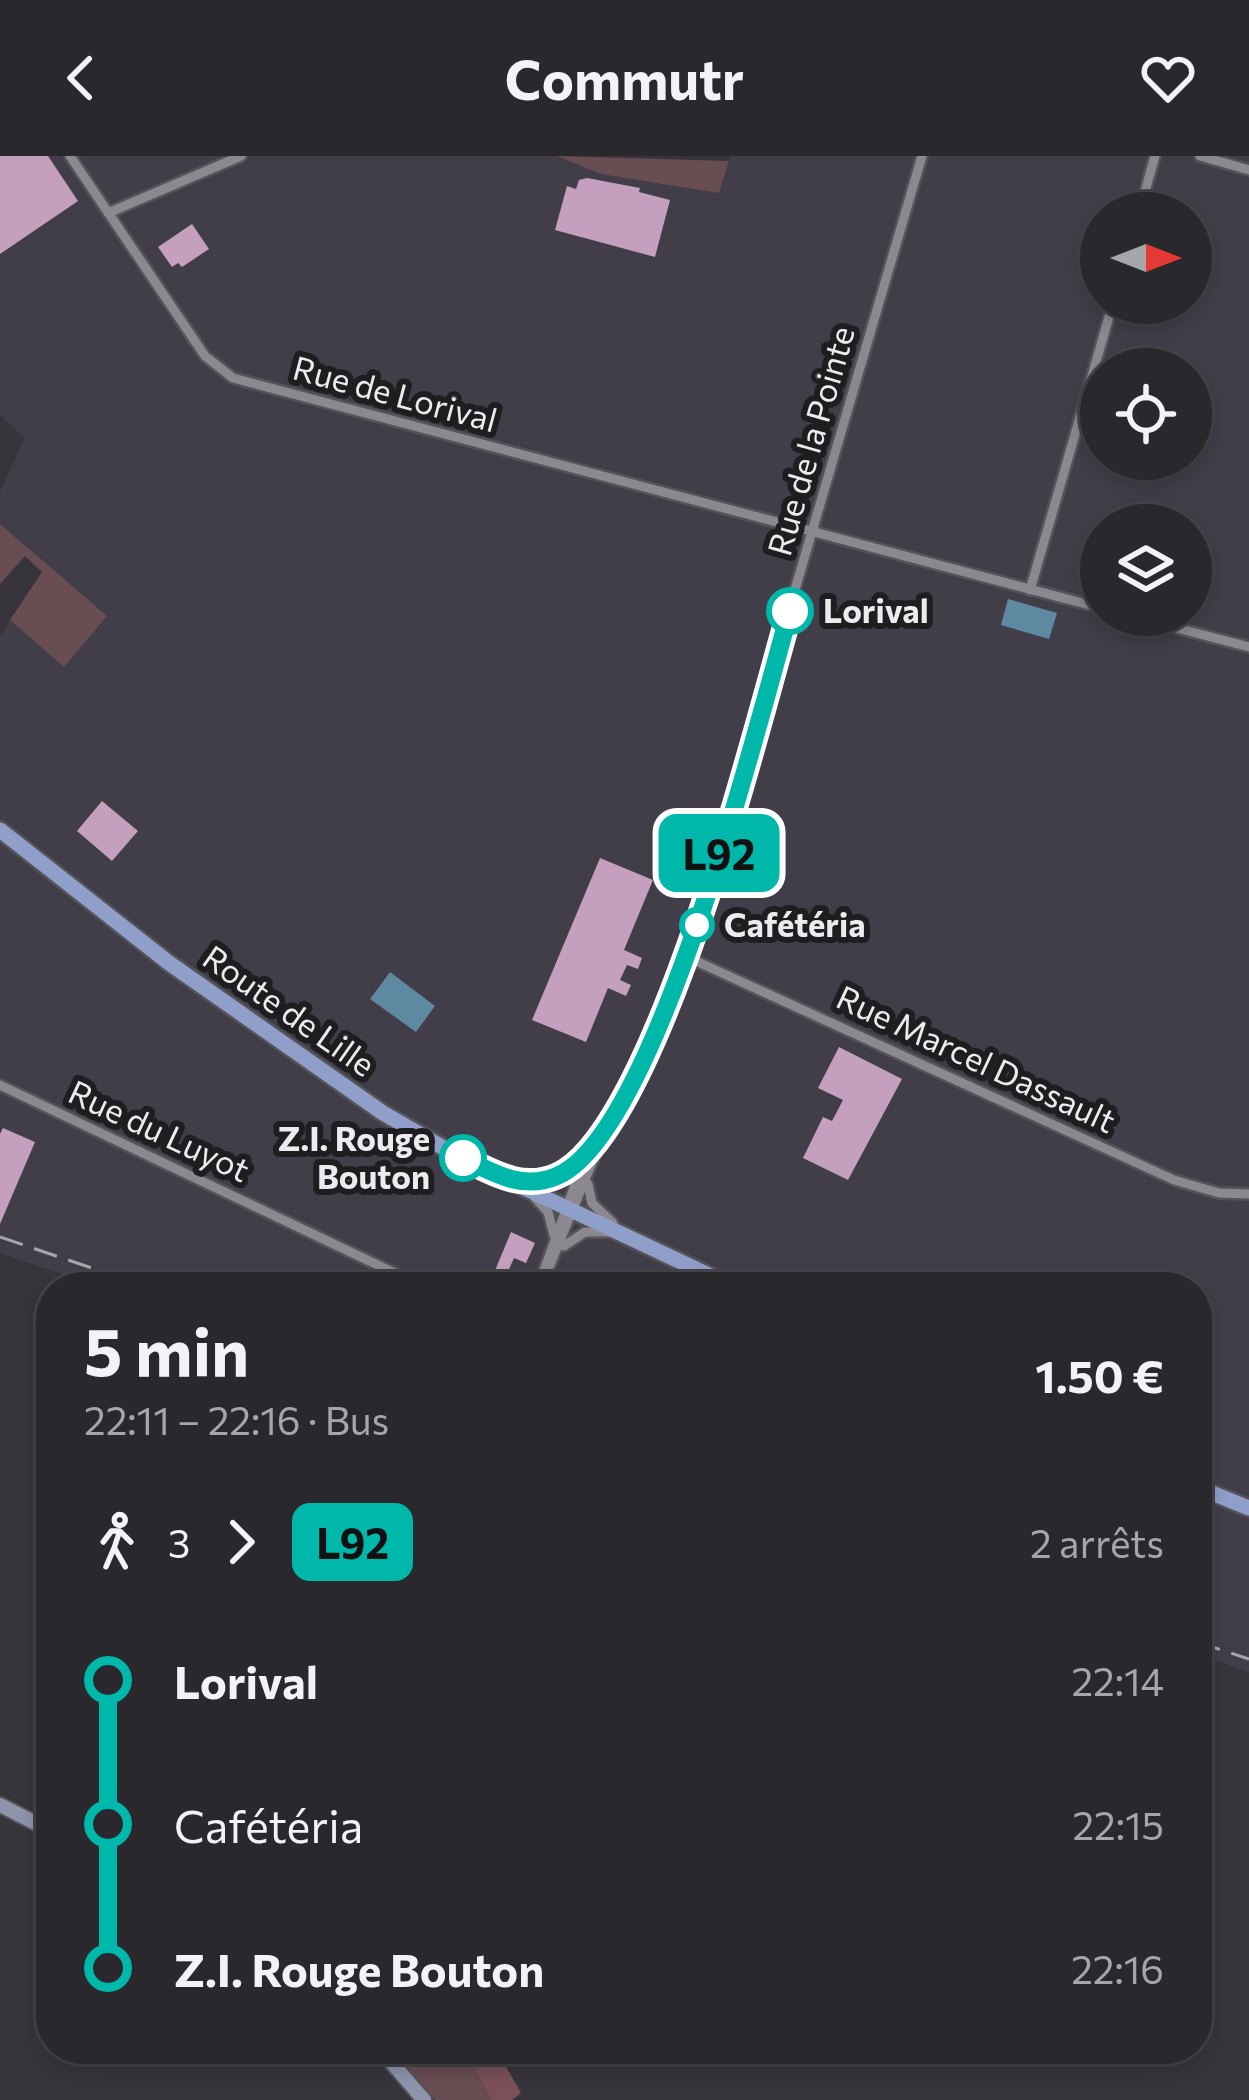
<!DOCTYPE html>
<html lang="fr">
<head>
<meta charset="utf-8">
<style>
  body { margin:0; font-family:Commissioner,sans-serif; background:#313034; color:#f1f3f6; height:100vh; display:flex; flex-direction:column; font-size:45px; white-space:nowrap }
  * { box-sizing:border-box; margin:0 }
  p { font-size:39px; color:#a5a6a9 }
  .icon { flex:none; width:66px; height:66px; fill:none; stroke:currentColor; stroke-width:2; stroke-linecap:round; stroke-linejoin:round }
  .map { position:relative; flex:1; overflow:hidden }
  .side { position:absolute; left:36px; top:1116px; width:1176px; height:792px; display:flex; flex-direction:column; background:#29282c; border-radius:48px; box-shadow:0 6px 18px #0003,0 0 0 3px #454448 }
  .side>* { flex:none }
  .badge { padding:0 24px; border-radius:18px; font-size:42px; line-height:78px }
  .needle { width:78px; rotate:90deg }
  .fabs { position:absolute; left:1080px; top:36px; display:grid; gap:24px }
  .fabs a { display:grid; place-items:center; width:132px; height:132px; border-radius:50%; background:#29282c; box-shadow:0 6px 18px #0003,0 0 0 3px #454448; font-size:60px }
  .map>.badge { position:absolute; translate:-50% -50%; box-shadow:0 0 0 6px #fff }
  .legs { display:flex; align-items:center; gap:18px; height:132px; padding:0 48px; font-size:39px }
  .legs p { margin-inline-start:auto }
  .summary { display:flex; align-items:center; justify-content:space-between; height:204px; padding:0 48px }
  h1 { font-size:66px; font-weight:700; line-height:90px }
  ul { padding:0 48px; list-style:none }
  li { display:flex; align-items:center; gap:42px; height:144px; font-size:45px }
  li i { display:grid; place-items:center; width:18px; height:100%; margin:0 15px; background:currentColor }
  li i::after { content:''; width:30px; height:30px; margin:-15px; border:9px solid; border-radius:50%; background:#29282c }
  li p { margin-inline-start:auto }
  li:first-child i { background:linear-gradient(#0000 50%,currentColor 0) }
  li:last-child i { background:linear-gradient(currentColor 50%,#0000 0) }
  header { display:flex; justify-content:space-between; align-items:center; height:156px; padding:0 48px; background:#29282c; font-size:54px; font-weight:700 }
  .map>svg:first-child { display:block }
</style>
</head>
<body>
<header><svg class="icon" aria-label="back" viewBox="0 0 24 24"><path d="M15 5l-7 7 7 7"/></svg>Commutr<svg class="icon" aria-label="heart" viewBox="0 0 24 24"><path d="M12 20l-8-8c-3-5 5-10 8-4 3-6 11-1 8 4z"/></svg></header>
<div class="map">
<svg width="1249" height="1944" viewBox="0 0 1249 1944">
  <rect width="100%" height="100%" fill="#37353b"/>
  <path fill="#413e49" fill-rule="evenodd" d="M0 0H557L718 37 731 0H1249V1516L1197 1498V1131H100L0 1097V480L10 464 64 510 106 461 0 368V336L25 282 0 259ZM1101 57H1191V147H1101ZM1101 213H1191V303H1101ZM1101 369H1191V459H1101Z"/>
  <path fill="#684d53" d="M557 0 729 5 719 37 601 18Z
    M0 368 107 460 64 511 10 464 42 416 25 400 0 428Z
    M370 1893H465L491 1944H435L427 1936 431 1944H413Z"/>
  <path fill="#7b505a" d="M465 1893H496L521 1937 512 1944H491Z"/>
  <path fill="#5f89a1" d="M1008 443 1057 457 1049 483 1001 469Z
    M390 816 435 850 416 876 370 843Z"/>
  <path fill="#c4a0be" d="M0 0H48L78 45 0 98Z
    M587 22 640 32 639 36 670 44 655 101 555 74 567 30 576 33 579 24Z
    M192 68 209 93 182 111 178 107 172 111 158 91Z
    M102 645 138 675 112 705 77 675Z
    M600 702 653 724 624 794 642 802 638 813 627 809 620 824 631 829 626 840 608 832 586 886 532 864Z
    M839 891 902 923 848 1024 803 1002 823 961 832 965 843 944 818 932Z
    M3 972 35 986 0 1068V978Z
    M511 1076 535 1087 526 1107 514 1102 502 1129 491 1124Z"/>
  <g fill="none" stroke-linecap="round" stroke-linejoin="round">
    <g stroke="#545357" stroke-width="14">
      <path id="minor" d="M70 0 205 200 233 222 1101 452
        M1200 0 1249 14
        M108 57 241 0
        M1139 57 1155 0
        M1030 434 1113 147
        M1127 459 1249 491
        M685 800 1174 1024 1219 1037 1249 1038
        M0 929 424 1131
        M520 1025 553 1022 582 1005
        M588 1028 592 1047 613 1067
        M535 1042 548 1056 554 1079
        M564 1090 585 1076H609
        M550 1109 598 992
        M538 1131 580 1015 652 880 700 758 922 0"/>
    </g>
    <g stroke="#545357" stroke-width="18">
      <path id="secondary" d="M0 1649 51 1675
        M380 1893 424 1944"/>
    </g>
    <g stroke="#545357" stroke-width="20">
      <path id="primary" d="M0 674 169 807 383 957 461 1002 734 1131
        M1197 1331 1249 1352"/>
    </g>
    <use href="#minor" stroke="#8b898f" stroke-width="9"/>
    <use href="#secondary" stroke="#8d94ac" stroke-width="14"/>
    <use href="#primary" stroke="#8f9fca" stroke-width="15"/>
    <path stroke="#a7a5aa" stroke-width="3" stroke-dasharray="24 12" stroke-linecap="butt" d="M0 1081 148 1131
      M1197 1486 1249 1503"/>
  </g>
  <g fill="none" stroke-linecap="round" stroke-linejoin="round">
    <g stroke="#fff" stroke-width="27">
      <path id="line-1" d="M463 1002C493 1017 523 1035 557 1020 657 978 758 565 790 455"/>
    </g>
    <use href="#line-1" stroke="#00b8aa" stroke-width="18"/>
  </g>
  <g fill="#fff" stroke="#00b8aa" stroke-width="6">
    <circle cx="790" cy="455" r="21"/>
    <circle cx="697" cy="769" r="15"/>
    <circle cx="463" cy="1002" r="21"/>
  </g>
  <g text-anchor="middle" stroke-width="12" stroke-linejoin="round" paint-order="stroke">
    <g font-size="33" fill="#ecebef" stroke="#1e1d20">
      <text transform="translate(395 238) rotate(15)" y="12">Rue de Lorival</text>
      <text transform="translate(811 285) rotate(-74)" y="12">Rue de la Pointe</text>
      <text transform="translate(289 855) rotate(35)" y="12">Route de Lille</text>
      <text transform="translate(976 903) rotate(25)" y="12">Rue Marcel Dassault</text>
      <text transform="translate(159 975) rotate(25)" y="12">Rue du Luyot</text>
    </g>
    <g font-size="33" font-weight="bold" fill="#ecebef" stroke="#1e1d20" text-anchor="start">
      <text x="823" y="467">Lorival</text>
      <text x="724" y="781">Cafétéria</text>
      <text x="430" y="995" text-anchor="end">Z.I. Rouge<tspan x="430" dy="38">Bouton</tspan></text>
    </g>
  </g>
</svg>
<div class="fabs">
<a><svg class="needle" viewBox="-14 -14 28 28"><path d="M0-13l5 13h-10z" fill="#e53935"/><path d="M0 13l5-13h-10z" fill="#a5a6a9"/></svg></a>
<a><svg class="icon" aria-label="locate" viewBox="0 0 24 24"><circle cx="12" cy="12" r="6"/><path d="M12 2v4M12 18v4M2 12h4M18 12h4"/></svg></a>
<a><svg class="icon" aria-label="layers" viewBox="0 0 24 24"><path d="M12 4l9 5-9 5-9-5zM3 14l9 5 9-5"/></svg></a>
</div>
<b class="badge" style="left:719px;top:697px;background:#00b8aa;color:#111">L92</b>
<section class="side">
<div class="summary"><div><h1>5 min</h1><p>22:11 – 22:16 · Bus</p></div><b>1.50 €</b></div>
<div class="legs"><svg class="icon" aria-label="walk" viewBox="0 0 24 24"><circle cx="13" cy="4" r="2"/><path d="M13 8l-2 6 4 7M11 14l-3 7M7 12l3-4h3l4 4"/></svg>3<svg class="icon" aria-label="forward" viewBox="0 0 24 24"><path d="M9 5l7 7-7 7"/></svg><b class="badge" style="background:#00b8aa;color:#111">L92</b><p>2 arrêts</p></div>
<ul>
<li><i style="color:#00b8aa"></i><b>Lorival</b><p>22:14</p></li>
<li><i style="color:#00b8aa"></i><span>Cafétéria</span><p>22:15</p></li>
<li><i style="color:#00b8aa"></i><b>Z.I. Rouge Bouton</b><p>22:16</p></li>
</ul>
</section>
</div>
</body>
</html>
